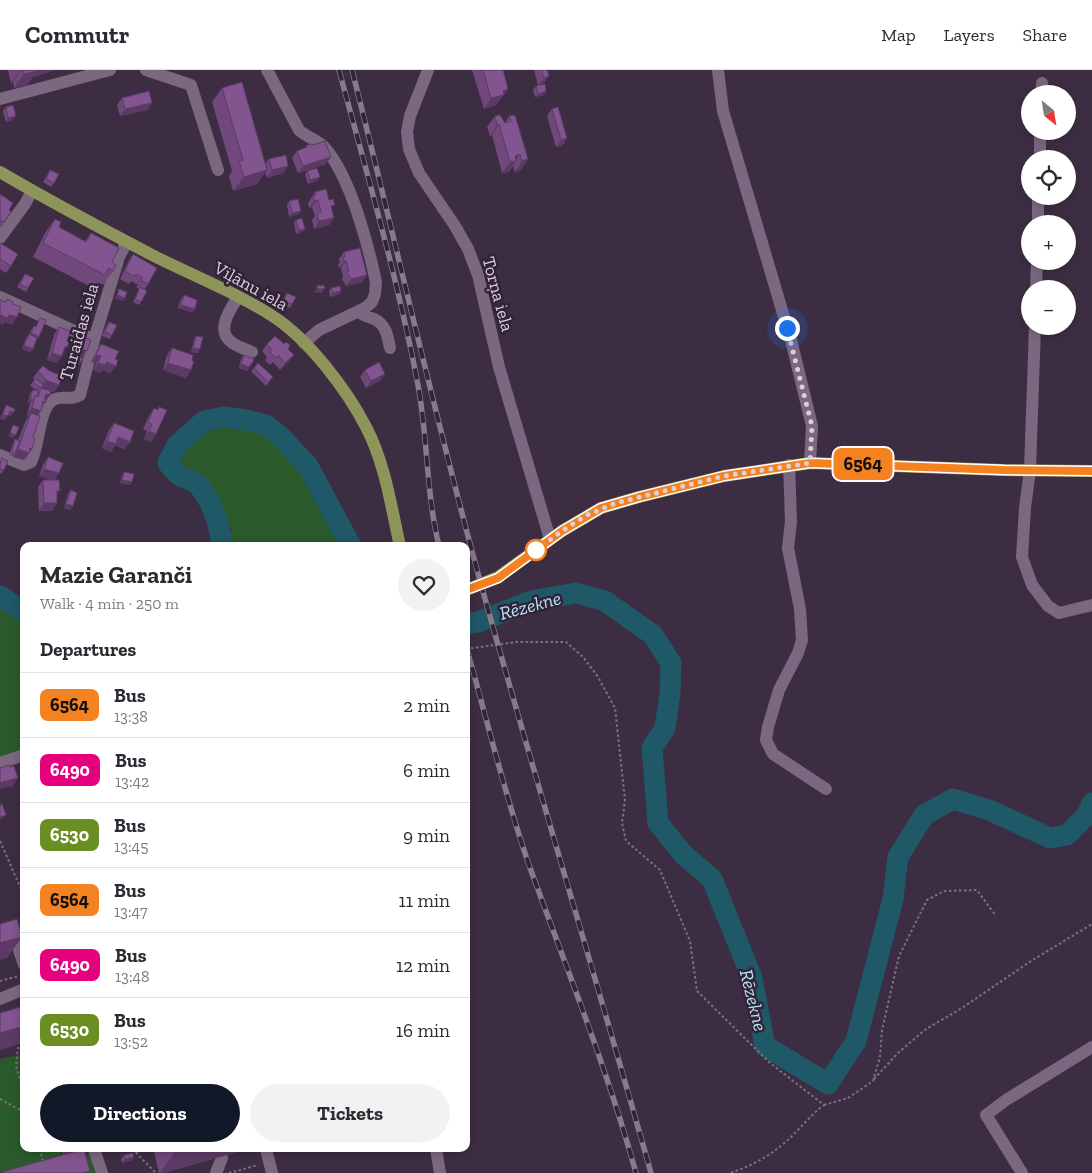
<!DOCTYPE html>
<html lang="en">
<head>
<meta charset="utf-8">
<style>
  body { margin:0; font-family:"Zilla Slab",serif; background:#f2f2f3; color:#2b2b33; height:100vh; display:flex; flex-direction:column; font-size:19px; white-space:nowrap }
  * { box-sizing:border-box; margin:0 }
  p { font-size:16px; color:#7c7c81 }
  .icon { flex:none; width:28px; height:28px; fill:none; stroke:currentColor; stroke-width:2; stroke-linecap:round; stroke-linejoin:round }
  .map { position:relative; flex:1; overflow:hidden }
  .drawer { position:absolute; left:20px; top:472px; width:450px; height:610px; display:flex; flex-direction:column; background:#fff; border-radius:10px; box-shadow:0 2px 8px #0003 }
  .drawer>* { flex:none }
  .badge { padding:0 10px; border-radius:8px; font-size:18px; line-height:32px }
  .needle { width:32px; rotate:150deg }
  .fabs { position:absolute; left:1021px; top:15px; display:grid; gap:10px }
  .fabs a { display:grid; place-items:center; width:55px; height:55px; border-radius:50%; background:#fff; box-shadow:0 2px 8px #0003; font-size:25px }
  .you { position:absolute; width:25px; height:25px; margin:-12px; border:4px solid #fff; border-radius:50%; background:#1a73e8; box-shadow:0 0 0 8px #1a73e833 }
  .map>.badge { position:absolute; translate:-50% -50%; box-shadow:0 0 0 2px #fff }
  h2 { padding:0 20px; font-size:19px; line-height:45px }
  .round { display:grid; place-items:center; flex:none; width:52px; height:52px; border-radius:26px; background:#f2f2f3 }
  .headline { display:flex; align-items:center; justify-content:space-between; height:85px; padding:0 20px }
  h1 { font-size:24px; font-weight:700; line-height:38px }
  .action { display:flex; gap:10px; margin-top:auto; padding:10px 20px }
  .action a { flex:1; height:58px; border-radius:30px; background:#111827; color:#fff; font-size:20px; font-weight:700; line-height:58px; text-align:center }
  .action a+a { background:#f2f2f3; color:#2b2b33 }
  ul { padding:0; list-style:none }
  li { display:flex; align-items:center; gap:15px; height:65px; padding:0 20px; border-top:1px solid #e1e1e2 }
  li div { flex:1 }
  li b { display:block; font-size:19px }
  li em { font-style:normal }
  li .badge { min-width:55px; font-weight:700; text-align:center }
  header { display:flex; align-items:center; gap:30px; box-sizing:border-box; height:70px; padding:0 25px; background:#fff; border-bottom:1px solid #e1e1e2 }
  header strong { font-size:24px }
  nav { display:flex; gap:28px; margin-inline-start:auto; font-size:18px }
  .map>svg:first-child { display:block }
</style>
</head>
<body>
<header>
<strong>Commutr</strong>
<nav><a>Map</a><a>Layers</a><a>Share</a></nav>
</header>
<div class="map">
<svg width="1092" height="1103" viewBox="0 0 1092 1103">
  <rect width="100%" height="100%" fill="#3d2d42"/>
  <path fill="#2a5a2b" d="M224 347 281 367 308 396 345 476H230L231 458 199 407 195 412 168 393Z
    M0 526 24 542V685L0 693Z
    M24 984V1079H60L63 1089 90 1085 95 1103H0V989Z"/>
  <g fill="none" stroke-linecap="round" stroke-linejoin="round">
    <path stroke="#1f5867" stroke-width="21" d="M221 476C222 458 209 422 194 412 189 409 183 408 179 405 175 402 171 397 168 393L177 375 204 351 224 347 246 350 266 355 281 367 308 396 351 476
      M0 526 24 542
      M466 554 478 552 531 531 576 523 605 531 653 565 671 593 670 623 665 658 652 678 658 753 683 784 712 809 752 908 765 976 828 1014 856 971 893 829 898 787 924 745 953 729 989 740 1050 768 1067 765 1087 745 1092 733"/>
    <path stroke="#7f7183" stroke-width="2" stroke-dasharray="2.5 2.5" stroke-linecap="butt" d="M466 579 516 572H566L583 587 598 607 615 638 625 730 622 753 626 771 660 800 690 871 697 921 770 993 824 1035C808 1047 797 1063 782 1075 766 1088 749 1097 730 1103
      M0 771 24 826
      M0 911 19 906
      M24 976 18 978 16 996 24 1023
      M874 1009 898 983 926 959 962 938 1031 891 1092 854
      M0 1029 24 1042
      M824 1035 848 1028 873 1011 880 987 882 960 899 886 927 830 944 821 977 820 996 846
      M40 1079 43 1092
      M132 1079 156 1103
      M136 1084 140 1079
      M229 1103 258 1095"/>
    <path stroke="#7b6880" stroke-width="12" d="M146 0 191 15 218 100
      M267 0 299 60C306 67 318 70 325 78 350 106 368 174 376 212L375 224 372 232 365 238 319 260 304 273
      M428 0 410 46 407 62 409 79 419 103 455 156 468 179 478 205 499 297 550 469
      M718 0 723 41 792 274 812 356 810 393
      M1041 24 1042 13
      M0 29 110 0
      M1040 89V61
      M1038 154V126
      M0 168 25 134 32 121
      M1036 219 1037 191
      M0 227 94 270
      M238 227C231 238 216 259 230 271 235 276 245 279 252 282
      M359 242C364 246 369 247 374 249 386 254 388 267 390 278
      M1035 256 1030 400 1025 438 1022 487 1032 515 1048 536 1059 543 1092 535
      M0 385 24 395 31 392C40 376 38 339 53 330 62 325 71 331 80 325L94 270 119 187 127 172
      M789 395 791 451 788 478 800 539 802 570 798 583 779 620 768 657 766 670 773 684 826 719
      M0 693 24 685
      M0 862 15 868 24 895
      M0 929 24 919
      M94 1079 102 1103
      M266 1079 272 1103
      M436 1079 440 1103
      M216 1103 222 1088
      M1022 1103 986 1045 1006 1030 1092 977"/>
    <path stroke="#8f955a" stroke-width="12" d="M0 102C51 132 104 160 156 187 196 207 237 223 274 247 309 270 347 320 366 357 385 393 391 436 400 476
      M466 520 498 507 562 461 601 438 639 427 724 406 810 393 1003 400 1092 401"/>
    <g stroke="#877a8b" stroke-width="5.5">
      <path id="rail" d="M339 0C367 104 398 210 418 315 428 369 426 423 439 476
        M352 0C395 169 433 339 479 507 534 706 595 904 651 1103
        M466 576C487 649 504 723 529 795 566 897 607 998 636 1103"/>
    </g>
    <use href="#rail" stroke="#332338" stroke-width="4" stroke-dasharray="11" stroke-linecap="butt"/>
  </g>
  <path fill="#70487c" d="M8 0H55L33 7 27 15 14 18 13 12 11 13Z
    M472 0H503L508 19 496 35 484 39Z
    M534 0H547L544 13 538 15Z
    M536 16 546 21 544 25 535 27 533 20Z
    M222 18 265 94 269 89 288 96 283 103 267 108 265 102 257 114 233 121 229 106 232 101 212 32Z
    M122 28 152 33 147 40 120 46 117 35Z
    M6 37 13 50 6 52 3 41Z
    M552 39 567 68 562 76 556 77 547 46Z
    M495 46 505 53 509 46 528 89 521 100 515 102 513 96 509 102 502 103 492 65 490 66 487 57Z
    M307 75H313L326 94 298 103 292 88 297 81 305 78Z
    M50 100 54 113 51 117 43 112Z
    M307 101 320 107 317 111 308 114 305 105Z
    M315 122 332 139 334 148 329 155 314 159 312 150 315 146 312 137 309 138 308 133Z
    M0 124 9 140 11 142 0 158Z
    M289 131 301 141 298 144 289 147 287 135Z
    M55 149 59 157 85 171 91 163 112 192 113 201 103 215 99 213 95 219 33 187 45 163Z
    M296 150 305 159 302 162 296 164 294 153Z
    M0 173 11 196 6 203 0 199Z
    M344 182 367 205 362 212 346 216 342 209 343 207 341 198H339L338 195 340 192 339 189Z
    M133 184 148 214 144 220 141 232 139 235 133 232 139 219 136 217 138 215 131 211 129 214 120 209 128 192Z
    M25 204 28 218 26 222 17 217Z
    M331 218 341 221 339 224 330 227 329 221Z
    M287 223 292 234 290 238 281 234Z
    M184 225 195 239 192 242 178 238 181 229Z
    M40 248 36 270 33 279 30 282 22 279 26 268 29 265 31 260 34 256 36 257Z
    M109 252 112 265 110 269 102 266 106 256Z
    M59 257 63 283 57 293 47 290 54 265Z
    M78 265 84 285 79 295 73 293 76 286 71 284 72 281 70 280 73 272Z
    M196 266 200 279 198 283 191 282 194 270Z
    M101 274 115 289 116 296 110 303 102 300 100 303 93 300 96 293 91 292 96 281Z
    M267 274 288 279 294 285 288 292 280 300 273 292 270 295 265 290 267 287 262 281Z
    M172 278 192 291 191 300 186 308 163 300 167 285Z
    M244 285 250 298 249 297 247 301 239 298 241 289Z
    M254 298 273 307 266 316 251 301Z
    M365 300 380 311 366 318 360 307Z
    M38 301 59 315 54 322 41 317 46 330 37 345 33 368 32 379 24 390 9 385 13 373 15 369 18 370 26 350 29 346 27 345 30 333H28L30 323 33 320 38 321 30 316 34 310 33 308Z
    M6 335 11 346 8 345 5 350 0 349 4 339Z
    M159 337 156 364 151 372 144 369 147 361 143 359 149 346 154 338 157 340Z
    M114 353 130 372 124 379 115 375 111 382 102 378 109 360Z
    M48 387 59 403 54 410 57 426 52 441H39L38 417 43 410H52L39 406 43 395Z
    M2 388 4 400 1 404 0 403V392Z
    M124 402 130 415 120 413 122 406Z
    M71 420 73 436 70 440 64 438 68 424Z
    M62 1079H82L63 1085Z
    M156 1079H243L241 1081 163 1103H159L154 1082Z
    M124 1085 134 1087 132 1090 122 1093 121 1089Z"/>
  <path fill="#5b3b65" d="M20 0H21L13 12 11 13Z
    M31 0H55L33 7 27 15 14 18 24 4Z
    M549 6 544 13 538 15 544 8Z
    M508 19 496 35 484 39 491 28 503 21Z
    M546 21 544 25 535 27 538 24Z
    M152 33 147 40 120 46 125 39Z
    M16 46 13 50 6 52 8 48Z
    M499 54 492 65 490 66 497 55Z
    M567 68 562 76 556 77 561 70Z
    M520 84 509 102 502 103 515 86Z
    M331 87 326 94 298 103 303 96Z
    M528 89 521 100 515 102 522 91Z
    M288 96 283 103 267 108 272 100Z
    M267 100 257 114 233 121 244 107Z
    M320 107 317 111 308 114 310 110Z
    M318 130 312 137 309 138 314 131Z
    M301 141 298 144 289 147 292 143Z
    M334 148 329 155 314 159 319 151Z
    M305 159 302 162 296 164 299 160Z
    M344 191H346L341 198H339Z
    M367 205 362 212 346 216 351 209Z
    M317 219H324L322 223 314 222Z
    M341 221 339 224 330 227 333 223Z
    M117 225 125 228 123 231 114 228Z
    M181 235 195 239 192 242 178 238Z
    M0 245H9L17 247 12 255 5 252 3 255 0 254Z
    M31 263 39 267 36 270 28 267Z
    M24 275 33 279 30 282 22 279Z
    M76 277 87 281 82 288 71 284Z
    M193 278 200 279 198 283 191 282Z
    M52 283 62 286 57 293 47 290Z
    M96 285 101 286 96 293 91 292Z
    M294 285 288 292 280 300 285 293Z
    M75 289 81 292 79 295 73 293Z
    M106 292 116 296 110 303 102 300 100 303 93 300 98 293Z
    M168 293 191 300 186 308 163 300Z
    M251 293 252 294 247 301 239 298 241 294Z
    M385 304 380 311 366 318 371 311Z
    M46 310 59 315 54 322 41 317Z
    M46 324 50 325 41 339Z
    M30 329 33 330 30 333H28Z
    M32 338 41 341 36 348 31 343 29 346 27 345Z
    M10 341 14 342 11 346 7 344Z
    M3 345 8 346 5 350 0 349Z
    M149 361 156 364 151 372 144 369Z
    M10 363 16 365 13 368 8 366Z
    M118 367 130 372 124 379 115 375 111 382 102 378 107 371Z
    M30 378 32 379 24 390 13 387 18 379Z
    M44 399 59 403 54 411 39 406Z
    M122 410 132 412 130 415 120 413Z
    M44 433H57L52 441H39Z
    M66 434 73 436 70 440 64 438Z
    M18 708 13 716 0 719V713Z
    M6 745 3 748 0 750V747Z
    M22 867 7 888 0 890V873Z
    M24 956V973L0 980V963Z
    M67 1079H82L63 1085Z
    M189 1079H243L241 1081 163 1103H160L174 1083Z
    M134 1087 132 1090 122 1093 125 1089Z"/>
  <path fill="#825490" stroke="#5b3b65" d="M23 0H36L37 1 24 4Z
    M483 0H503L508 19 503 21 504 25 491 28Z
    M541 0H547L549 6 544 8Z
    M242 12 267 100 244 107 239 91 243 90 222 18Z
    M545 14 546 21 538 24 536 16Z
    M149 21 152 33 125 39 122 28Z
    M13 35 16 46 8 48 6 37Z
    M558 37 567 68 561 70 552 39Z
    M500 45 505 53 511 51 509 46 515 45 528 89 522 91 520 84 515 86 516 91 510 92 499 54 497 55 495 46Z
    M325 71 331 87 303 96 297 81 307 77V75L312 74 313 75Z
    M286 85 288 96 272 100 269 89Z
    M317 98 320 107 310 110 307 101Z
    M50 100 59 104 54 113 46 109Z
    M326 119 329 130 333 129 335 135 331 136 334 148 319 151 317 143 321 142 318 130 314 131 313 126 316 125 315 122Z
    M0 124 13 133 9 140 11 142 4 152 2 151 1 152H0Z
    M298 129 301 141 292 143 289 131Z
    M302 148 305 159 299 160 296 150Z
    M55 149 61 152 59 157 86 172 91 163 119 178 112 192 116 195 113 201 108 198 105 205 43 173Z
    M0 173 18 184 11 196 0 189Z
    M360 178 367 205 351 209 347 202 349 201 346 191H344L343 187H345L344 182Z
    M133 184 157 198 148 214 141 210 143 208 138 205 136 204 134 206 125 201Z
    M25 204 34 208 28 218 20 214Z
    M317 215 325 216 324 219H317Z
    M340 216 341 221 333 223 331 218Z
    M140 217 147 221 141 232 135 229Z
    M119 219 127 222 125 228 117 225Z
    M287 223 296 227 292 234 284 230Z
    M184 225 197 230 195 239 181 235Z
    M7 229 13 232V234L21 237 17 247 9 245 8 248 0 245V230L6 232Z
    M40 248 46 250 39 267 31 263 34 256 36 257Z
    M109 252 117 255 112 265 105 262Z
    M59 257 70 261 67 271 69 272 67 277H65L62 286 52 283Z
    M29 264 37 268 33 279 24 275Z
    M78 265 91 270 87 281 76 277 77 274 75 273Z
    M196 266 203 267 200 279 193 278Z
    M275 266 284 274 286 272 289 274 290 276 288 279 294 285 285 293 278 285 276 288 270 282 272 280 267 274Z
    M101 274 119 281 115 289 118 290 116 296 106 292 105 295 98 293 101 286 96 285Z
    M172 278 193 285 192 291H194L191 300 168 293Z
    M84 285 81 292 75 289 77 286 82 288Z
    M244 285 254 289 252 294 251 293 249 297 241 294Z
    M379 292 385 304 371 311 365 300Z
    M258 293 273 307 268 312 254 298Z
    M43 296 50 301 62 306 59 315 46 310 38 301Z
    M35 309 43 314 41 318 33 312Z
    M41 318 51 321 50 325 46 324 44 329H46V332L43 331 41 341 32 338 35 326 38 327Z
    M33 320 38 321 37 326H35L33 330 30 329Z
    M6 335 15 339 14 342 10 341 8 346 3 345Z
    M159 337 167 340 156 364 149 361 152 354 148 352 154 338 158 340Z
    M31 343 40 346 33 368 35 369 32 379 30 378 29 383 18 379Z
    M114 353 134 361 130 372 118 367 116 374 107 371Z
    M13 355 19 357 16 365 10 363Z
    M15 369 20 371 15 383 12 381Z
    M48 387 63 393 59 403 44 399Z
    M2 388 8 391 4 400 0 399V394Z
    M124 402 134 404 132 412 122 410Z
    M43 410H59L60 421H57V433H44Z
    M71 420 77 423 73 436 66 434Z
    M9 695 10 697 14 696 18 708 0 713V698Z
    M2 734 6 745 0 747V735Z
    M17 849 22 867 0 873V854Z
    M24 936V956L0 963V943Z
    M84 1079 90 1101 82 1103H2V1102Z
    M173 1079H189L174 1083Z
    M133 1083 134 1087 125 1089 124 1085Z"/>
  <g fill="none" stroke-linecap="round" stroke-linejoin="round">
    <g stroke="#fff" stroke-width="11">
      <path id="line" d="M466 520 498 508 562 461 601 438 639 427 724 406 810 393 1004 400 1092 401"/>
    </g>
    <use href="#line" stroke="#f58220" stroke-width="8"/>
    <path stroke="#dad0dd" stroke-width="5" stroke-dasharray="0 9" d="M536 480 562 461 587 445 616 433 724 406 810 393 812 356 787 258"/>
  </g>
  <circle fill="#fff" stroke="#f58220" stroke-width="2.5" cx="536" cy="480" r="10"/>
  <g text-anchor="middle" stroke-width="5" stroke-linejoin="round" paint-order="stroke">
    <g font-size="18" fill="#dad0dd" stroke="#332338">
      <text transform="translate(251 216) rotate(29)" y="6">Viļānu iela</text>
      <text transform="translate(498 224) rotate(75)" y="6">Torņa iela</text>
      <text transform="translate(79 262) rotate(-74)" y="6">Turaidas iela</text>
    </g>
    <g font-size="19" font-style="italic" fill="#b5e6f5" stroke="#332338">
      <text transform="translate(530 535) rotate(-15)" y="7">Rēzekne</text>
      <text transform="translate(754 930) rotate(76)" y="7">Rēzekne</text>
    </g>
  </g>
</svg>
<div class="fabs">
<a><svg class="needle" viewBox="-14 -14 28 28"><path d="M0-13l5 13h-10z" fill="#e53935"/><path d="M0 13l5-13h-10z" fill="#7c7c81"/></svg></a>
<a><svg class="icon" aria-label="locate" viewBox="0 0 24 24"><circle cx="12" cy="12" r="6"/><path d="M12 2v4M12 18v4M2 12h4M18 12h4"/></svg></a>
<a>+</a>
<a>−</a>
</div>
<div class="you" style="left:787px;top:258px"></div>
<b class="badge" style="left:863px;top:394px;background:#f58220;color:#111">6564</b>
<section class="drawer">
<div class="headline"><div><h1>Mazie Garanči</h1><p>Walk · 4 min · 250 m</p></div><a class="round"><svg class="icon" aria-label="heart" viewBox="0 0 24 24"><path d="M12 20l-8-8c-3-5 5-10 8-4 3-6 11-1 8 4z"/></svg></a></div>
<h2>Departures</h2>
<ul>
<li><span class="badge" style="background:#f58220;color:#111">6564</span><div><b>Bus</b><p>13:38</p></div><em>2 min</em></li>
<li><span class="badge" style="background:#e6007e;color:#fff">6490</span><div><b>Bus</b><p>13:42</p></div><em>6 min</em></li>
<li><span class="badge" style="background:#6b8e23;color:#fff">6530</span><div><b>Bus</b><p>13:45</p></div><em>9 min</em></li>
<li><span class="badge" style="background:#f58220;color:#111">6564</span><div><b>Bus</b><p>13:47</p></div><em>11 min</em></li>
<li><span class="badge" style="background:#e6007e;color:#fff">6490</span><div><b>Bus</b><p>13:48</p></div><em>12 min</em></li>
<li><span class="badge" style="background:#6b8e23;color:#fff">6530</span><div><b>Bus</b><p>13:52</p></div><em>16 min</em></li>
</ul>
<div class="action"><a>Directions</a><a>Tickets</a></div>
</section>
</div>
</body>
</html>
